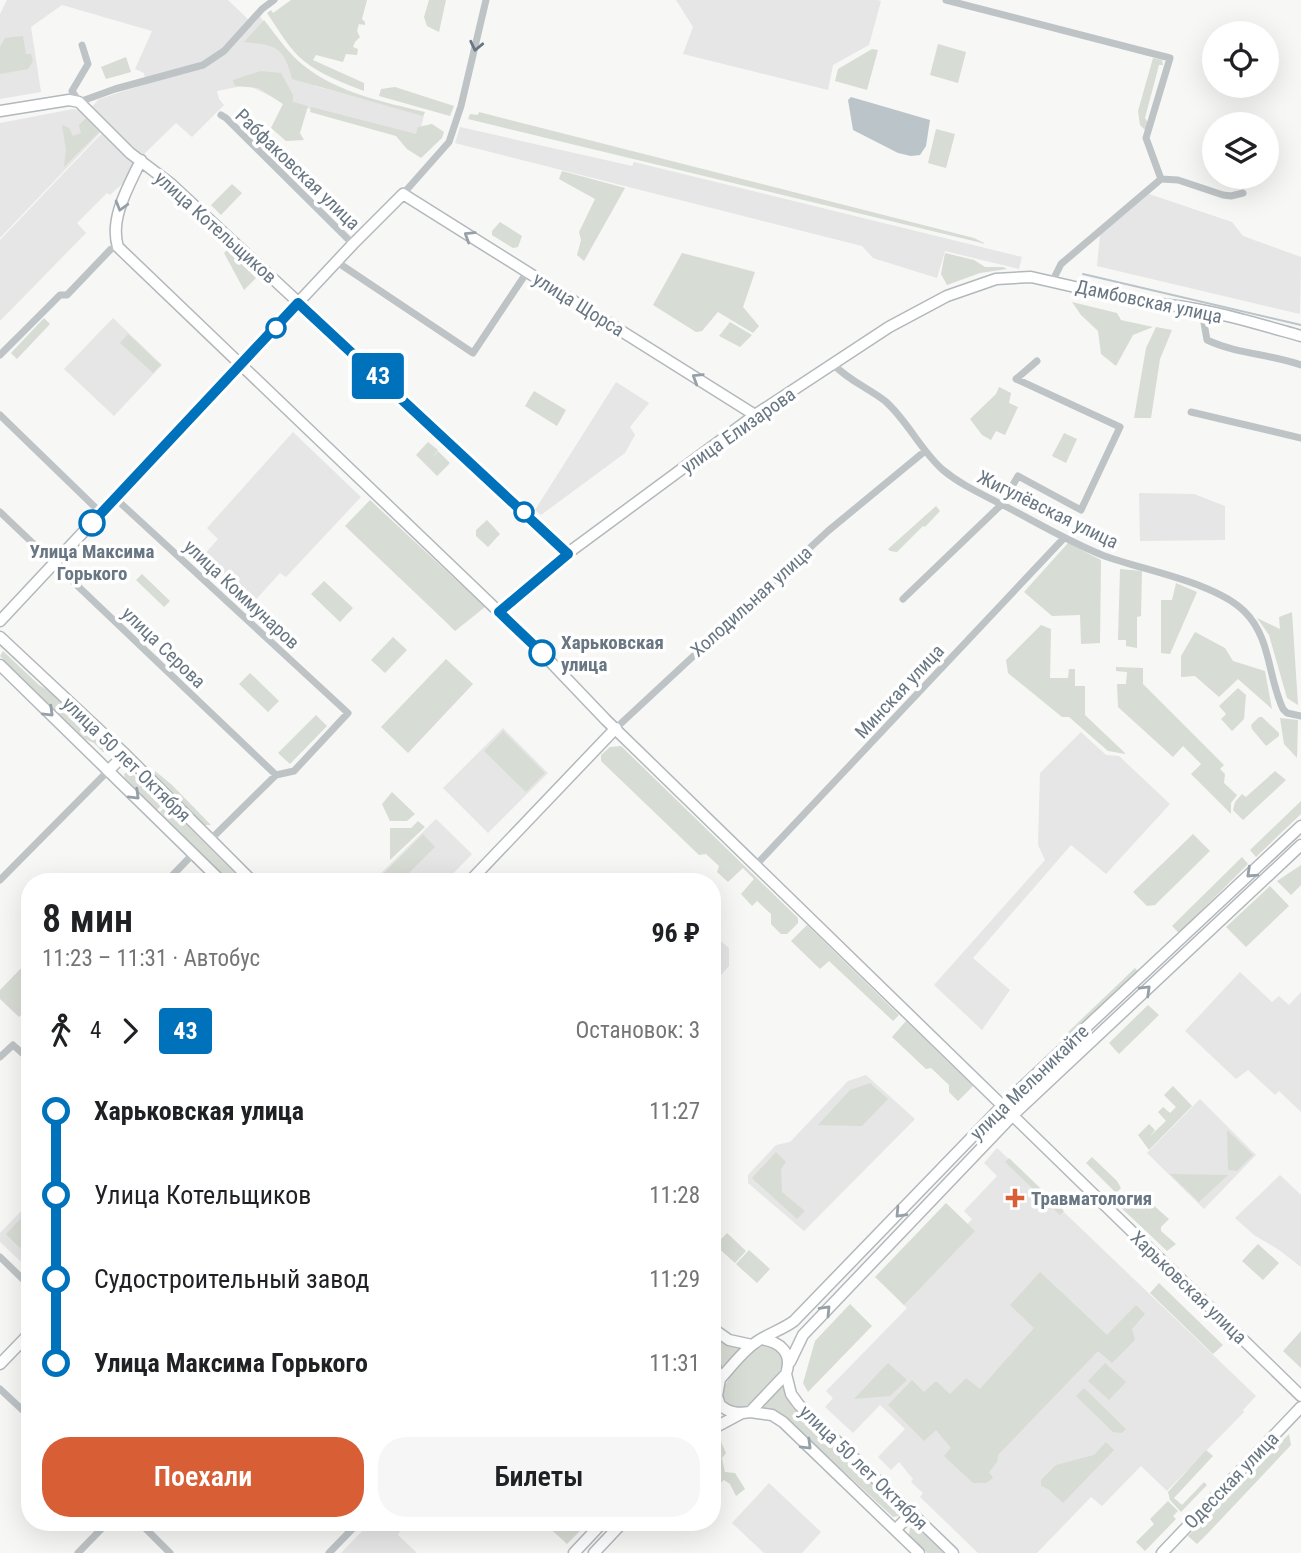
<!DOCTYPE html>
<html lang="ru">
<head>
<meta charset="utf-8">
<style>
  body { margin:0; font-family:"Roboto Condensed",sans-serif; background:#f6f6f6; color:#202124; height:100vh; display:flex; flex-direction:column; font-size:26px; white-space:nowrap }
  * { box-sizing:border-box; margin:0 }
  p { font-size:23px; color:#757577 }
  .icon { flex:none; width:38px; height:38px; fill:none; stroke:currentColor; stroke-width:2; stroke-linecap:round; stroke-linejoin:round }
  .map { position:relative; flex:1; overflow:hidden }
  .side { position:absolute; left:21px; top:873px; width:700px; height:658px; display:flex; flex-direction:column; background:#fff; border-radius:28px; box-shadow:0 7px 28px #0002 }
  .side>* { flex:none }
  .badge { padding:0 14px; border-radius:5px; font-size:24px; line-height:46px }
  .fabs { position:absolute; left:1202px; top:21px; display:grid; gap:14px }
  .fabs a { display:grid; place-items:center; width:77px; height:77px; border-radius:50%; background:#fff; box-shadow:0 7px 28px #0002; font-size:35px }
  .map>.badge { position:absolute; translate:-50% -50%; box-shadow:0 0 0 4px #fff }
  .legs { display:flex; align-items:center; gap:10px; height:77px; padding:0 21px; font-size:23px }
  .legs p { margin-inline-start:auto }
  .overview { display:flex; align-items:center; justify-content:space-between; height:119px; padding:0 21px }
  h1 { font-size:38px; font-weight:600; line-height:52px }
  .action { display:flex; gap:14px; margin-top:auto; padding:14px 21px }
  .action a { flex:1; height:80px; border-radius:28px; background:#d75e35; color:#fff; font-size:28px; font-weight:600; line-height:80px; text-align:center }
  .action a+a { background:#f6f6f6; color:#202124 }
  ul { padding:0 21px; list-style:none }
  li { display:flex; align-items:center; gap:24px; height:84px; font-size:26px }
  li i { display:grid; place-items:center; width:10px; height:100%; margin:0 9px; background:currentColor }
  li i::after { content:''; width:18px; height:18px; margin:-9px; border:5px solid; border-radius:50%; background:#fff }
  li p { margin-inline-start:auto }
  li:first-child i { background:linear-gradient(#0000 50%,currentColor 0) }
  li:last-child i { background:linear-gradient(currentColor 50%,#0000 0) }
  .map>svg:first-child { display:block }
</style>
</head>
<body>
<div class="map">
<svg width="1301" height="1553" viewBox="0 0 1301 1553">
  <rect width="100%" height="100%" fill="#f7f7f5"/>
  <path fill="#e5e6e5" d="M7 0H228L253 24 260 16 275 40 315 86 424 115 418 140 282 101 247 85 217 91 219 99 224 105 192 137 176 123 144 154 131 149 90 109 99 99 146 84 144 73 135 69 152 31 62 5 31 27 41 92 0 99V14Z
    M676 0H877L881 1 869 45 833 65 828 90 683 54 693 27Z
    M73 109 82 111 102 131 0 238V123Z
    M460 127 632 166 634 162 1022 257 1019 269 945 251 937 278 873 258 862 246 455 143Z
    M103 132 134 161 130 177 110 195 107 193 77 223 86 233 0 321V240Z
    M1149 194 1232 222 1243 236 1301 257 1300 314 1097 266 1100 235Z
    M113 318 162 365 114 416 64 369Z
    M616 382 649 403 630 427 635 435 625 453 541 515 535 510Z
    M293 432 361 497 286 577 280 573 251 605 202 557 218 539 207 528Z
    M1139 493 1194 494 1225 506V540L1140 541Z
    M503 728 548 773 488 833 443 788Z
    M1081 732 1106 755 1119 756 1170 804 1106 874 1071 845 973 958 1010 990 982 1030 934 985 1045 860 1038 845 1040 773Z
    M436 819 472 854 445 882H372Z
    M712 934 729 948V966L712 985Z
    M1240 972 1272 1002 1279 996 1289 1005 1301 992V1112L1279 1091 1275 1095 1248 1070 1236 1079 1185 1031Z
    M866 1075 915 1119 804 1231 748 1183V1175L776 1145 790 1142 848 1081Z
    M1200 1099 1256 1155 1204 1209 1147 1153Z
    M997 1148 1256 1396 1243 1410 1244 1412 1167 1491 1141 1466 1102 1506 1091 1497 1037 1553H978L920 1497 923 1493 911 1482 913 1479 899 1462 891 1470 878 1457 905 1429 880 1405 853 1433 825 1407 833 1398 826 1391 907 1308 896 1297 972 1219 964 1211 997 1176 984 1163Z
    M1280 1175 1301 1195V1267L1279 1250 1254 1235 1235 1218Z
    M30 1202V1270L0 1242V1233Z
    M769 1483 821 1532 802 1553H764L732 1523Z
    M370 1523H397L402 1527 398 1535 417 1553H341Z"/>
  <path fill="#d7dcd4" d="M291 0H367L362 19 365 22V25L359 24 357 31 360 37 355 42 353 47 358 49 357 55 346 54 343 62 316 55 313 60 364 83V91C344 83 321 75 304 61 289 49 278 29 267 13L271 10 273 13Z
    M429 0H446L439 32 427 26 424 17Z
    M264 20C276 35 288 53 303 65 338 93 383 102 425 112L423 116 292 79C284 46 275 45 244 42Z
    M23 36 26 54H31L33 61 28 69 0 74V47L5 38Z
    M938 44 966 52 958 83 930 75Z
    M872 49 878 50 867 90 835 81 838 69Z
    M126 57 131 72 106 79 101 67Z
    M1153 58 1162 60 1163 65H1159L1145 118 1148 123 1145 130 1140 125 1138 111Z
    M261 71 281 73 293 95V102L308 106 300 133 304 140 286 141 271 128 283 104 258 88 235 86 233 80Z
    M395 87 454 106 450 116 379 96 381 89Z
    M311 107 416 134 418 127 432 124 444 132 442 138 421 158 407 149 396 136 310 112Z
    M479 112 974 238 986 244 468 119 470 114 478 115Z
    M86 118 99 132 64 167 66 150 62 125 69 128 73 136 81 133 79 125Z
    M936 129 955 134 946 168 928 163Z
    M562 171 625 188 584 261 577 255 581 240 579 232 595 199 559 179Z
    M232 184 242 193 221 215 211 205Z
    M500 222 522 236 518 247 513 248 492 235V231Z
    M227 250 256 278 244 290 224 253Z
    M682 253 755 272 743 307 759 326 753 333 718 312 702 331 696 332 653 305Z
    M945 253 974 260 985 267H1003L1007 269 980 273 947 285 941 274Z
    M1072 302 1117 313 1121 320 1153 327 1133 335 1116 366 1101 354 1098 331 1081 315Z
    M44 318 50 324 17 359 11 353Z
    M730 322 752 335 740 347 719 336Z
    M1156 327 1172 330 1160 359 1151 418H1134L1146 348Z
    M128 334 161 365 153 373 120 343Z
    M999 387 1011 393 1009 403 1018 407 1005 435 996 431 991 440 982 435 970 419 996 394Z
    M534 391 566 410 557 426 525 406Z
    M1064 433 1077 439 1066 463 1052 456Z
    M428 442 438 450 432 458 438 451 450 463 437 476 416 455Z
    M370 500 485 607 455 631 449 625 345 526Z
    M936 506 940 511 925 527 923 526 897 552 890 551 888 549Z
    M487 520 500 534 488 547 476 536V530Z
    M1068 543 1101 560 1100 643 1081 644 1080 615 1052 616 1024 592Z
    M1120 569 1142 571 1141 616 1137 617V648L1126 646V640H1118Z
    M142 574 170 601 164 607 136 580Z
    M324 581 353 608 340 622 311 594Z
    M1176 583 1197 592 1170 654 1161 653V600H1172Z
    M1292 612 1298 705 1287 698 1269 635 1257 618 1280 629 1279 617Z
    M1041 625 1051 629 1050 678H1068L1069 669H1075V686H1085V715L1126 754 1108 751 1069 717H1062L1008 673 1006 660Z
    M1195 632 1225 648 1233 661 1265 671 1272 709 1238 679 1219 697 1195 676 1181 677V656Z
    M393 637 407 650 385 673 371 660Z
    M3 651 39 685 54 694 108 747V752H103L94 743 85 739 0 656Z
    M446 659 473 684 408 753 381 727Z
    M1116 667 1143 668V684L1224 765 1220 769 1225 774 1224 783 1237 795 1231 803V814L1191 774 1201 764 1183 746 1173 757 1118 707 1117 684H1126L1127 672 1116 671Z
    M250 673 279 701 268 712 239 684Z
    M1238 688 1246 695 1244 719 1232 731 1221 719 1226 714 1219 706Z
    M316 715 327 726 290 764 278 753Z
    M1259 717H1262L1279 733V736L1266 746 1252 729 1251 725Z
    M1280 718 1298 720 1297 758 1284 744Z
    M503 731 545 773 526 792 484 751Z
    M621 746 798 918V923L787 934H781L771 924V914L757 901 752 906 741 894 754 879 743 868 728 882 717 872 719 866 706 854 699 855 601 761V755L610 747Z
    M155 771 172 785 211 825H203L154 776Z
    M1275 771 1286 780 1243 820 1233 810 1235 802 1242 794 1246 797Z
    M127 772H130L164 802 157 810 125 778 124 774Z
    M392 792 415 814 407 821H390L382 804Z
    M1301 801V814L1256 857 1250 850Z
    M167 805 244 882H230L160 812Z
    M418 821 425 827 390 860V828H411Z
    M423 834 435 847 400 882H375Z
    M1193 834 1210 851 1155 905 1147 906 1133 892Z
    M1242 857 1248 864 1179 933 1172 926Z
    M1301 865V885L1291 895 1277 881Z
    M1270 886 1289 906 1246 947 1226 927Z
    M807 925 899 1015 893 1021 829 961 820 969 791 941Z
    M30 959V1006L19 1017 0 999V990Z
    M1135 968 1138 971 1069 1038 1065 1035Z
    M1148 1005 1159 1015 1119 1054 1109 1043Z
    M906 1021 973 1086 958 1101 949 1092V1085L931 1068 926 1069 892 1037Z
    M870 1083 888 1099 862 1126 818 1125 850 1090Z
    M1173 1086 1192 1106 1149 1150 1138 1135 1149 1124 1155 1130 1150 1136 1166 1121 1158 1112 1163 1107 1170 1113 1176 1107 1164 1095Z
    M1227 1130 1253 1155 1237 1171 1228 1170Z
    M776 1152 786 1162 781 1169 782 1192 805 1211 797 1219 752 1178Z
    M1092 1157 1117 1181 1121 1188 1116 1193 1086 1163Z
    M1009 1158 1064 1211 1060 1215 1005 1162Z
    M1170 1174 1228 1175 1199 1202Z
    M1123 1197H1144L1169 1219 1161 1227V1231L1176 1244 1167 1251 1115 1202Z
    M946 1203 975 1231 904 1305 875 1277Z
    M30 1209V1238L20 1248 6 1234Z
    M727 1233 746 1251 735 1263 715 1245Z
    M1258 1244 1279 1263 1263 1280 1242 1261Z
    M749 1250 770 1269 757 1283 736 1264Z
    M1040 1272 1107 1335 1136 1305 1145 1314 1132 1329 1135 1340 1112 1363 1098 1351 998 1455 997 1462 989 1472 993 1478 986 1483H973L944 1456 951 1448 936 1430 924 1441 888 1405 912 1380 924 1392 936 1381 950 1394 966 1378 980 1389 1034 1328 1010 1305Z
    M1159 1283 1223 1345 1213 1354 1150 1293Z
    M850 1304 872 1326 808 1392 803 1383 815 1341Z
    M1301 1331V1368L1283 1351Z
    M712 1334 726 1344 740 1348 720 1369 712 1351Z
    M766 1345C799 1351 778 1376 765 1389 752 1402 735 1422 723 1396 722 1380 750 1349 766 1345Z
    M888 1363 907 1380 890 1396 854 1399Z
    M1105 1363 1126 1382 1109 1400 1088 1381Z
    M782 1386 793 1408 899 1510V1516L893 1517 784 1416 762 1407Z
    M1084 1388 1126 1429 1122 1433 1113 1432 1076 1396Z
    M1289 1434 1291 1445 1210 1531 1197 1544 1188 1536Z
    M719 1437 726 1453 722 1458 725 1472 735 1473 745 1489 736 1496 730 1484 724 1480 719 1484H712V1444Z
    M1106 1442 1114 1450 1063 1503 1048 1489 1041 1486V1480L1056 1465 1094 1455Z
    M1206 1450 1213 1456 1174 1498 1182 1505 1204 1482 1207 1485 1181 1512 1170 1500 1168 1492Z
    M1168 1501 1178 1511 1173 1516 1176 1519 1145 1551 1136 1542 1154 1524 1150 1519Z
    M544 1523H588L567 1544Z
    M915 1526 917 1527 944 1553H927L909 1535 910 1528Z"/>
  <path fill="#bac4c9" d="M851 97 930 120 926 146 920 155 911 156 898 153 853 130 848 100Z"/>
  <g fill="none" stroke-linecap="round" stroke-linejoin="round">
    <path stroke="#bac4c9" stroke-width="2" d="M1083 274 1301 325"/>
    <g stroke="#b3b8bc" stroke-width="13">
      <path id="secondary" d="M0 111 69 100 79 102 130 153 171 184 568 553
        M141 160C129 186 109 218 118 247L543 654 606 720 1301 1396
        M499 612 568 553 755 415 889 327 947 296 996 279 1031 277 1145 303C1197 305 1251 322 1301 336
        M0 621 353 244 403 194 755 415
        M0 637 125 754 253 882
        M0 665 222 882
        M109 770 125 754
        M469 882 616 728
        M712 1328 729 1340 752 1345
        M761 1339C781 1342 793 1353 786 1374L750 1412C738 1414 729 1413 720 1405L717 1396 720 1379C731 1367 742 1352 755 1343 767 1334 782 1330 794 1321L1003 1105 1301 826
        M712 1359 720 1379
        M790 1362 803 1335 1013 1115 1301 845
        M0 1364 30 1333
        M786 1374 791 1394 799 1405 953 1553
        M750 1412 772 1415 783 1422 919 1553
        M712 1429 742 1413
        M895 1530 912 1513
        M574 1553 603 1522
        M594 1553 623 1522
        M1162 1553 1301 1407"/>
    </g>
    <path stroke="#bec3c6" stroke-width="7" d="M946 0 1170 58 1146 138 1161 179
      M82 45 88 64 72 91 79 102 115 89 203 65 224 51 262 9 274 0
      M221 115 226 118 353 244
      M403 194 449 142 461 106 486 0
      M337 262 473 353 527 272
      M1053 280 1061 264 1161 179 1178 180 1223 195 1231 196 1243 193
      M1208 313 1204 323 1207 340C1237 354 1270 354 1301 365
      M0 355 60 295H67L111 249 118 247
      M833 364C848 380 868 388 885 401 908 421 920 450 943 470 961 485 982 494 1003 505 1036 522 1067 541 1102 555 1141 570 1216 582 1245 612 1271 638 1268 678 1283 709L1287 713 1301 716
      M1191 412 1301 438
      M0 415 101 513
      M115 498 348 713 294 771 276 775 210 840
      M0 512 276 775
      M903 599 1002 504 1018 476 1081 510 1120 427 1016 379 1037 361
      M616 728 828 531 925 451
      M756 865 1064 538
      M0 880 109 770
      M166 882 194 853
      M0 1057 13 1045 30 1060
      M0 1257 30 1286
      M0 1389 30 1417
      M139 1522 170 1553
      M78 1553 108 1522
      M329 1553 359 1522"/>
    <use href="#secondary" stroke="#fff" stroke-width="10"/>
  </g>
  <defs><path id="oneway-chevron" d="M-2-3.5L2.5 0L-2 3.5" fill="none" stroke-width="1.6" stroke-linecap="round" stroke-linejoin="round" transform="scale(1.75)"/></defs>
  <use stroke="#687783" href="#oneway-chevron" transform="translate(476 46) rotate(102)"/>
  <g stroke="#95a0a8">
    <use href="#oneway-chevron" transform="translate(121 206) rotate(106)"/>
    <use href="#oneway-chevron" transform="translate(469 236) rotate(-148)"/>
    <use href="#oneway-chevron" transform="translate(697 378) rotate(-148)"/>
    <use href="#oneway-chevron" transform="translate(49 712) rotate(44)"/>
    <use href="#oneway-chevron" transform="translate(135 795) rotate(44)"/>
    <use href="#oneway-chevron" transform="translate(1251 873) rotate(137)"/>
    <use href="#oneway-chevron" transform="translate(1146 990) rotate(-44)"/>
    <use href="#oneway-chevron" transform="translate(900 1213) rotate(133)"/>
    <use href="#oneway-chevron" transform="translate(826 1310) rotate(-46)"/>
    <use href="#oneway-chevron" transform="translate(807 1445) rotate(44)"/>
  </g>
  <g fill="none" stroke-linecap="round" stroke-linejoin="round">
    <g stroke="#fff" stroke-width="16">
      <path id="line-1" d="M92 523 298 303 568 554 499 612 542 653"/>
    </g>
    <use href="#line-1" stroke="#0072bc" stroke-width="10"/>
  </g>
  <g fill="#fff" stroke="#0072bc" stroke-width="3.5">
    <circle cx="276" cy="328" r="9"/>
    <circle cx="524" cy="512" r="9"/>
    <circle cx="92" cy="523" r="12"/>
    <circle cx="542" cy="653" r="12"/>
  </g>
  <path fill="#d75e35" stroke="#fff" stroke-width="2.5" d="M1011.5 1187.5h7v7h7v7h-7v7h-7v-7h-7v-7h7z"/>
  <g text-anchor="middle" stroke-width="7" stroke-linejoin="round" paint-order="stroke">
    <g font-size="19" fill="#687783" stroke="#fff">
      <text transform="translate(298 169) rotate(44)" y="7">Рабфаковская улица</text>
      <text transform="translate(216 227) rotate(42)" y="7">улица Котельщиков</text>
      <text transform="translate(1149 301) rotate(12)" y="7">Дамбовская улица</text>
      <text transform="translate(579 304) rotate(32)" y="7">улица Щорса</text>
      <text transform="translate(738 430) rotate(-35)" y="7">улица Елизарова</text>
      <text transform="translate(1048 509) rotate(26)" y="7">Жигулёвская улица</text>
      <text transform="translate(242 594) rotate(43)" y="7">улица Коммунаров</text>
      <text transform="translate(751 601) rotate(-42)" y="7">Холодильная улица</text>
      <text transform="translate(164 647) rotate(44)" y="7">улица Серова</text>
      <text transform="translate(899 691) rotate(-47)" y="7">Минская улица</text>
      <text transform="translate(127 759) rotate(44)" y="7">улица 50 лет Октября</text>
      <text transform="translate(1029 1082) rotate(-44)" y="7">улица Мельникайте</text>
      <text transform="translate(1189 1287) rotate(44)" y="7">Харьковская улица</text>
      <text transform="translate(864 1467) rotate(44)" y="7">улица 50 лет Октября</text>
      <text transform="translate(1231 1480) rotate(-46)" y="7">Одесская улица</text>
    </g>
    <g font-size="19" font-weight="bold" fill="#687783" stroke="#fff">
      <text x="92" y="558">Улица Максима<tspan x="92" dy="22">Горького</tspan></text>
      <text x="561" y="649" text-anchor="start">Харьковская<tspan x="561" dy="22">улица</tspan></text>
    </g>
    <g font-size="19" font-weight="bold" fill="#687783" stroke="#fff" text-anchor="start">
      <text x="1031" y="1205">Травматология</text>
    </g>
  </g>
</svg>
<div class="fabs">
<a><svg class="icon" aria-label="locate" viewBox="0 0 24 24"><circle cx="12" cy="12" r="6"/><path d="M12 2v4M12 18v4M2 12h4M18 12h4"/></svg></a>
<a><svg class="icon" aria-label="layers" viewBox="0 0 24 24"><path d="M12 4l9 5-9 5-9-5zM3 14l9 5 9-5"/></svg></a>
</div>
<b class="badge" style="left:378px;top:376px;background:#0072bc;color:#fff">43</b>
<section class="side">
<div class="overview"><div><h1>8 мин</h1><p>11:23 – 11:31 · Автобус</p></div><b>96 ₽</b></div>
<div class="legs"><svg class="icon" aria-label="walk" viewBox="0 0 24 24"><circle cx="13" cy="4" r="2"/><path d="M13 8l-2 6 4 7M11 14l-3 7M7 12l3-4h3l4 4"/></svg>4<svg class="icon" aria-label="forward" viewBox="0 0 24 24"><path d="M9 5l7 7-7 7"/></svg><b class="badge" style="background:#0072bc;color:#fff">43</b><p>Остановок: 3</p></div>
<ul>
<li><i style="color:#0072bc"></i><b>Харьковская улица</b><p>11:27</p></li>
<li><i style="color:#0072bc"></i><span>Улица Котельщиков</span><p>11:28</p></li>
<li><i style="color:#0072bc"></i><span>Судостроительный завод</span><p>11:29</p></li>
<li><i style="color:#0072bc"></i><b>Улица Максима Горького</b><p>11:31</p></li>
</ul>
<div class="action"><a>Поехали</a><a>Билеты</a></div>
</section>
</div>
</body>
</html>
